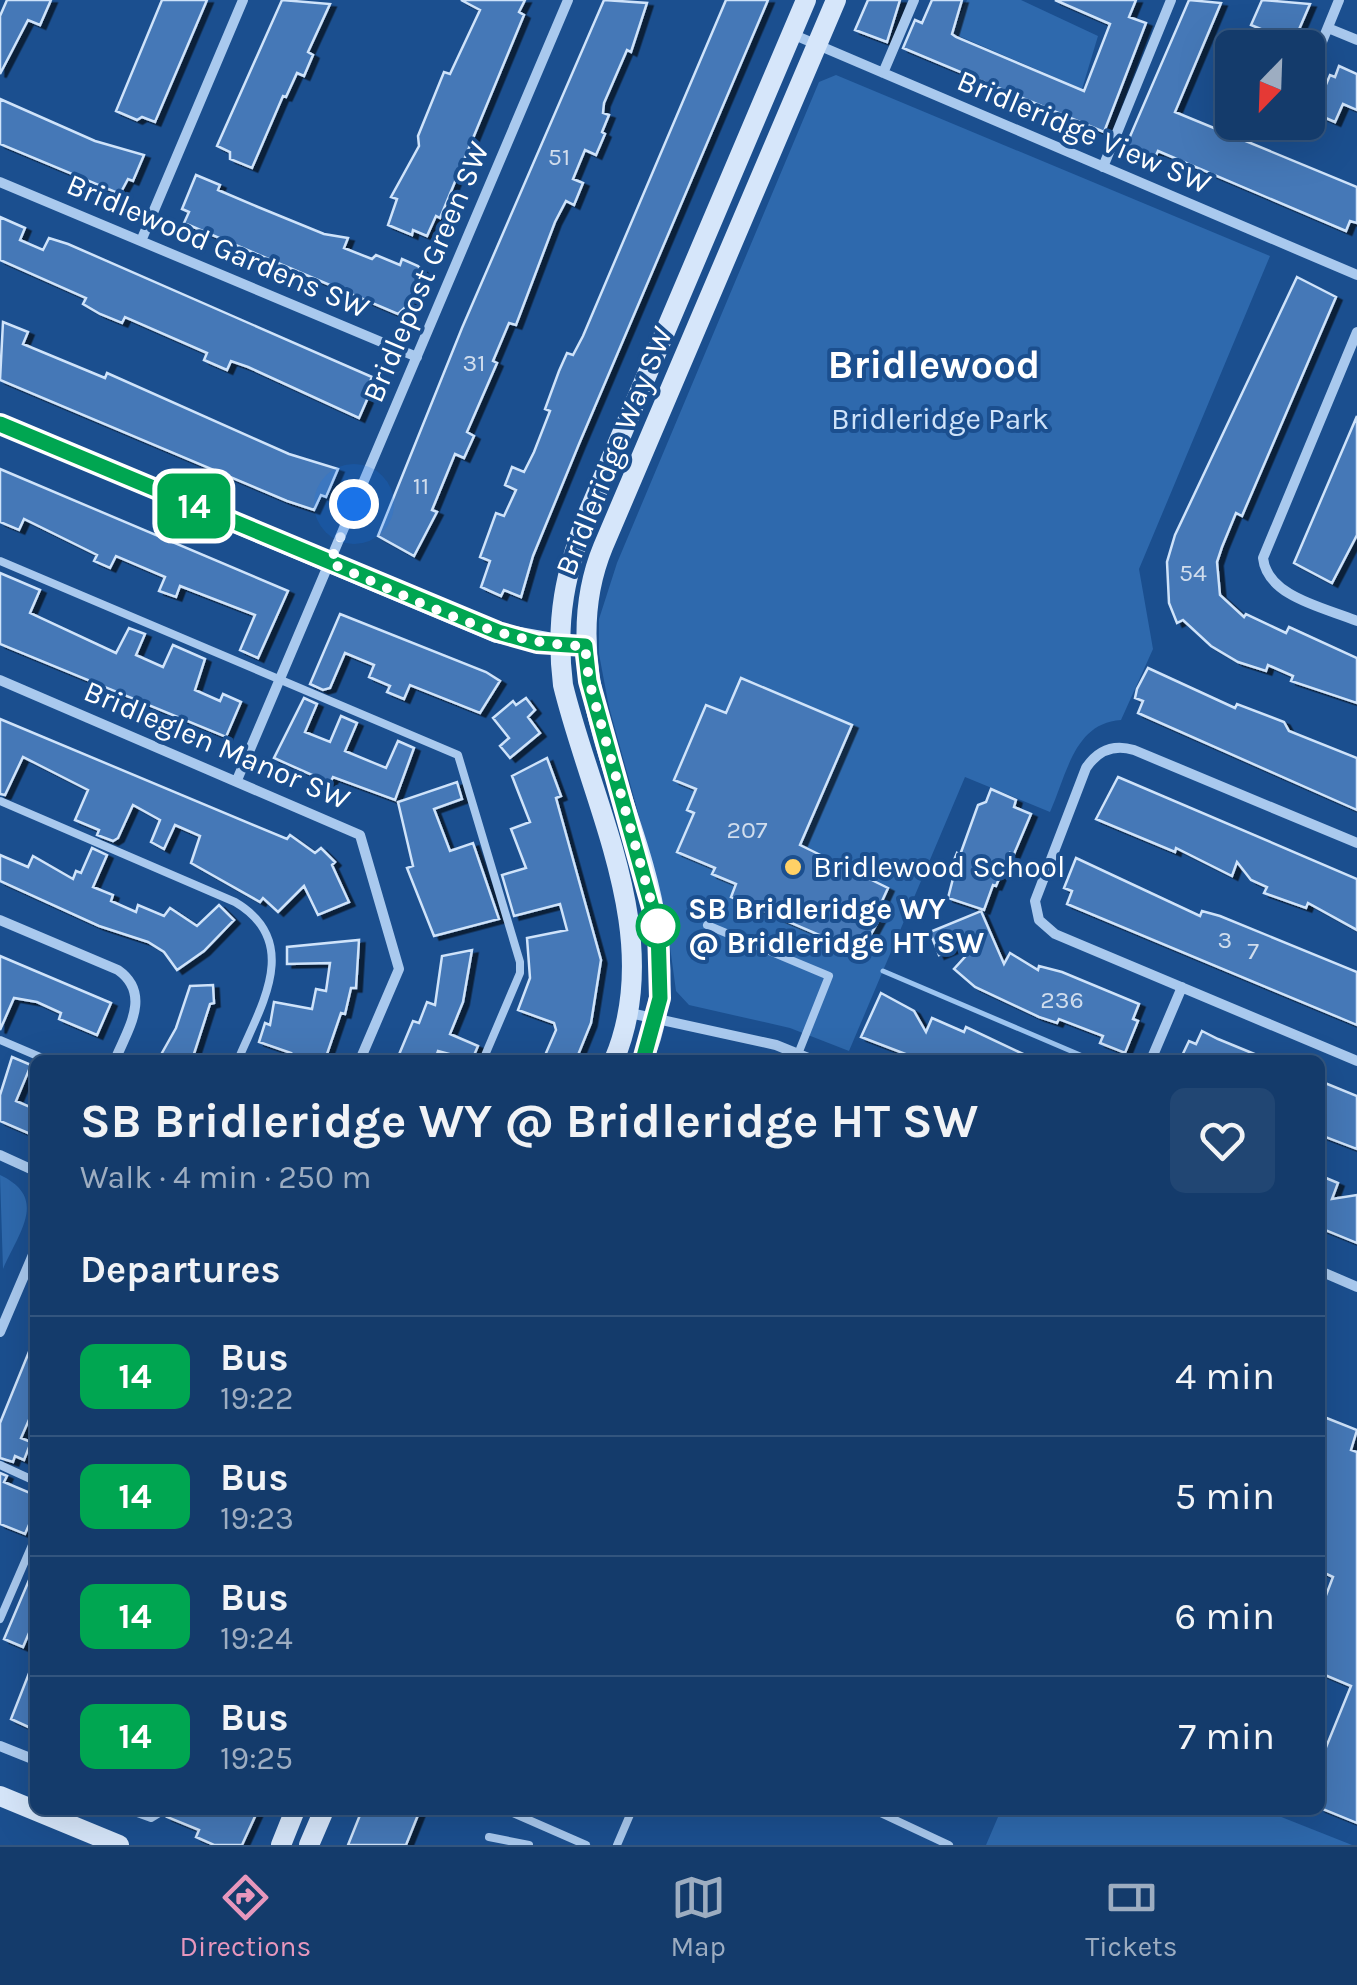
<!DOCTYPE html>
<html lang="en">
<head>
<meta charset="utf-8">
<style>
  body { margin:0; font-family:Karla,sans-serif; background:#214673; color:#f1f3f6; height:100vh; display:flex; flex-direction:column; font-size:38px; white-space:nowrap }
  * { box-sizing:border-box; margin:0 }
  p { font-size:32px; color:#9dadc1 }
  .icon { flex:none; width:55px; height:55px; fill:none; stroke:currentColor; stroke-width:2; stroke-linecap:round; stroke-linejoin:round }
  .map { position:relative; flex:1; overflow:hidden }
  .drawer { position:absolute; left:30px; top:1055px; width:1295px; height:760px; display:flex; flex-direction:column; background:#143b6b; border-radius:15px; box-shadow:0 10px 40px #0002,0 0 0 2px #33557e }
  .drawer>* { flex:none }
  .badge { padding:0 20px; border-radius:15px; font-size:35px; line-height:65px }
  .needle { width:65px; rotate:203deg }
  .fabs { position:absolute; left:1215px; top:30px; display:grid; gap:20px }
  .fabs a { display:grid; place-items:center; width:110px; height:110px; border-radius:15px; background:#143b6b; box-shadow:0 10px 40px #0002,0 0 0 2px #33557e; font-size:50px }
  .you { position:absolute; width:50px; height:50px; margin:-25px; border:8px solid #fff; border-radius:50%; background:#1a73e8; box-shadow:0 0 0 15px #1a73e833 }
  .map>.badge { position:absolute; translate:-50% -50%; box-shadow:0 0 0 5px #fff }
  h2 { padding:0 50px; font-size:38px; line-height:90px }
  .round { display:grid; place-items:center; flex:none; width:105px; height:105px; border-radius:15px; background:#214673 }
  .overview { display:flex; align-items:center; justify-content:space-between; height:170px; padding:0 50px }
  h1 { font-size:48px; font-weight:700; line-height:75px }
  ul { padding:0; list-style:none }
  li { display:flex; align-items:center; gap:30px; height:120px; padding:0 50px; border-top:2px solid #33557e }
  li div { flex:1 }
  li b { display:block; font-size:38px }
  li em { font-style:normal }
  li .badge { min-width:110px; font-weight:700; text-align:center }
  .dock { display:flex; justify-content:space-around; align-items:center; height:140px; border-top:2px solid #33557e; background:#143b6b; font-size:28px; color:#9dadc1 }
  .dock a { display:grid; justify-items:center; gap:5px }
  .dock .selected { color:#e797bd }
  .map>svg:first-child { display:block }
</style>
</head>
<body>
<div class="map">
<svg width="1357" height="1845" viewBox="0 0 1357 1845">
  <defs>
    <filter id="shadow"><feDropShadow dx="5.5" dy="3.5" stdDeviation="0" flood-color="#0009"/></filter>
  </defs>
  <rect width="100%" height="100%" fill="#1b4f8f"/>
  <path fill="#2e69ad" d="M967 0H1021L1098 36 1082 89 952 33Z
    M836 75 1270 256 1139 569 1153 649 1121 720C1074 723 1067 774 1050 812L965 777 849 1051 790 1028 689 1005 676 991 665 910 609 707 599 654V619L617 563 819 82Z
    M0 1175C49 1198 19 1232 3 1269Z
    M1001 1810H1264L1352 1845H986Z"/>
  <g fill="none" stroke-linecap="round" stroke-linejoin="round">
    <path stroke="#9cc4f0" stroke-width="5" d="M883 971 1092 1060"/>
  </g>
  <path fill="#4478b7" stroke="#cfe3fa" stroke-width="2.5" filter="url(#shadow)" d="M7 0H51L40 25 28 20 0 74V16Z
    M162 0H207L155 122 142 117 137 120 116 111Z
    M282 0 330 4 308 52 313 55 304 76 297 73 286 97 283 96 252 168 230 159V152L217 146Z
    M461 0H525L519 12 524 15 440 218 436 216 427 236 413 230 412 235 388 225 397 199 391 197 419 146 418 136 444 72 450 74 480 10Z
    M604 0 647 3 631 52 627 50 604 103 603 113 609 115 602 132 605 134 596 155 585 150 573 179 583 183 574 205 566 201 555 222 516 325 509 323 493 361 497 363 467 432 474 436 464 458 455 454 432 510 437 512 414 556 378 536 462 328Z
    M726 0H768L579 444 533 556 521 597 504 590 501 596 481 587 490 561 480 557 496 513 504 516 516 490 505 485 512 467 524 472 534 452 550 411 545 409 559 371 567 353 573 355 583 336Z
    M868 0H900L887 42 855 30Z
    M932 0H962L952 34 956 37 1084 91 1110 24 1055 0H1136L1129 17 1146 23 1104 132 903 48 915 20 922 23Z
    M1189 0 1221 3 1175 112 1357 187V223L1350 221 1346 231 1158 151 1154 160 1125 148Z
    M1262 0 1310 4 1291 48H1235L1261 29 1251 25Z
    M1339 66 1357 74V110L1343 104 1335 122 1314 113 1330 75 1335 77Z
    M0 99 95 141 144 155 133 181 128 179 120 194 0 144Z
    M196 175 220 185 218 190 258 207 324 234 348 238 344 248 372 259 376 255 400 265 402 259 418 266 424 272 411 302 398 314 184 223 189 212 182 209Z
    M0 217 25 228 20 240 43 250 49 238 68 244 372 377 369 384 373 386 359 418 248 367 231 361 227 370 204 360 207 353 125 317 122 323 100 314 83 304 86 298 0 260Z
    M1297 277 1336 297 1242 516 1236 513 1222 547 1217 562 1220 595 1244 617 1246 614 1286 633 1289 627 1357 658V703L1291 681 1293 676 1268 665 1266 671 1238 662 1211 646 1183 620 1177 623 1169 603 1167 562 1175 535Z
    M3 322 28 332 23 344 105 378 107 373 289 454 338 469 326 497 321 495 314 510 287 501 0 380Z
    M1357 416V535L1332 583 1294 563Z
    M0 469 288 591 258 658 240 650 255 615 180 586 176 597 159 591 165 577 116 556 110 568 94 561 97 555 24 519 19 530 0 522Z
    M0 573 40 590 30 613 116 653 129 628 145 634 136 655 163 667 173 645 205 659 195 690 220 701 223 694 241 702 226 737 0 644Z
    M340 614 486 672 500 681 480 713 410 685 404 699 387 692 390 686 369 677 374 665 345 653 330 688 323 690 310 684Z
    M1148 668 1235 708 1237 704 1284 722 1289 731 1357 758V810L1138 713 1143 701 1135 698 1137 689Z
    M741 678 852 725 800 845 888 888 877 912 882 914 861 953 731 897 736 884 712 874 715 868 677 852 694 813 687 810 696 789 674 780 706 705 726 713Z
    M304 698 317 704 305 732 330 742 341 716 357 723 345 751 386 768 398 741 414 748 395 800 333 777 330 783 274 758Z
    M526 698 535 710 528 717 540 733 510 758 500 746 509 738 493 718 513 701 516 705Z
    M0 719 287 839 290 835 315 853 321 848 335 862 332 865 349 902 318 915 304 886 278 912 263 898 260 902 191 863 200 836 175 825 164 849 151 842 160 820 133 805 118 838 113 841 97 835 99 830 75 820 88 790 23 757 5 795 0 794Z
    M547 758 561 796 556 798 601 960 591 1023 576 1060H543L556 1030 554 1023 518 1010 530 978 527 938 567 930 560 904 514 916 502 875 526 868 511 829 530 822 512 776Z
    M1118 777 1357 879V930L1308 903 1306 908 1264 893 1267 887 1251 880 1237 862 1232 876 1176 848 1175 852 1096 819Z
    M457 782 462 799 434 809 450 851 473 843 499 919 434 936 407 868 413 866 398 802Z
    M991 789 1016 800 1014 807 1031 814 1014 854 1010 853 996 886 993 885 984 910 948 898 956 867 952 865 957 853 960 855 978 805 986 802Z
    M92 848 107 855 93 887 113 895 111 901 136 912 138 905 164 916 170 908 197 926 219 905 234 920 204 951 177 970 164 952 148 942 99 926 0 881V855L28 867 33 856 73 879 76 871 81 873Z
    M1076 858 1200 916 1202 911 1220 916 1357 972V1025L1067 904 1072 891 1064 888Z
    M981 911 1004 964 1010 953 1038 970 1039 966 1062 972 1139 1004 1133 1019 1138 1021 1125 1053 1100 1043 1103 1036 1059 1019 1057 1023 1039 1017 975 987 954 969 984 936 939 955 930 932Z
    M359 940 356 988H351L345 1014 341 1013 325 1060H288L291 1053 259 1042 265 1023 270 1025 274 1002 312 1009 316 989 326 991 330 963 287 964V947Z
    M472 950 463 1002 450 1034 478 1046 472 1060 438 1051 435 1060 398 1057 413 1021 419 1023 427 1002 435 1005 442 956Z
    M0 956 111 1003 97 1035 59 1019 61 1013 37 1002 14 998 0 1030Z
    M213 985 214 1003 210 1004 193 1057 158 1060 176 1028 190 986Z
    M881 993 914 1011 926 1032 932 1018 964 1032 966 1027 1036 1060H921L861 1037Z
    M1202 1031 1218 1039 1269 1060H1180L1189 1041 1196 1044Z
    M12 1057 31 1065 16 1101 35 1109V1136L0 1121V1095Z
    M1320 1081 1357 1096V1149L1320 1135Z
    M1326 1178 1338 1183 1332 1199 1357 1195V1243L1320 1228V1182Z
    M35 1337V1406L21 1438 31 1442 24 1460 15 1456 13 1462 0 1458V1423Z
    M1324 1417 1357 1430 1351 1450 1357 1452V1823L1320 1808V1762L1351 1686 1320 1673V1611L1333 1577 1320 1571V1426Z
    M0 1473 7 1476 4 1482 35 1495V1511L25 1534 0 1524Z
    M35 1566V1619L23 1647 4 1639Z
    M35 1658V1730L11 1719Z
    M171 1810H258L242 1845H214L196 1837 199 1830 167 1817Z
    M362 1810H420L406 1845H348Z"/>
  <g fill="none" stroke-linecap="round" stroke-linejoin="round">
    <path stroke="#a9c9ee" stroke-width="8" d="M0 561 458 755 520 962V973L483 1060
      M0 801 235 902C303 942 260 1007 238 1060
      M707 925 829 976 798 1054
      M0 1040 47 1060
      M0 1465 35 1481
      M0 1619 35 1538
      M129 1810 151 1818 164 1810
      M506 1810 586 1845
      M874 1810 949 1845
      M489 1837 529 1845
      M617 1845 632 1810"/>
    <path stroke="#a9c9ee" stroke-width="10" d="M1328 28 1357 40
      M792 34 1357 275
      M883 73 914 0
      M1308 76 1339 0
      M1103 167 1171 0
      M0 182 417 357
      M141 241 243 0
      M1357 332 1263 558C1267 597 1326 608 1357 621
      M0 680 360 835 399 969 360 1060
      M237 780 568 0
      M1357 843 1134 750C1114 744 1098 750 1086 768L1035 901 1039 920 1055 934 1357 1061
      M0 920 118 970C152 994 128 1029 115 1060
      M630 1013 776 1045 813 1060
      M1151 1060 1182 987
      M0 1155 35 1171
      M1320 1271 1357 1287
      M0 1332 35 1250
      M0 1746 35 1760"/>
    <path stroke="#d6e6fa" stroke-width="20" d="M0 424 497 633 570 646
      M614 1060C666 937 592 805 563 685 555 620 565 571 589 511L806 0
      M643 1060C716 886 532 719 603 547L836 0
      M0 1796 119 1845
      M281 1845 295 1810
      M309 1845 324 1810"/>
  </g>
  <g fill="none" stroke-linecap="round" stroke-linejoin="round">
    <g stroke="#fff" stroke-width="22">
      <path id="line" d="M0 424 498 632 537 643 585 646 589 681 658 929 660 998 643 1060"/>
    </g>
    <use href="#line" stroke="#00a651" stroke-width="15"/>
    <path stroke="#fff" stroke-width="10" stroke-dasharray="0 18" d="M354 504 330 563C411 597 495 645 585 646L589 681 658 926"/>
  </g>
  <circle fill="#ffd166" stroke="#1b4f8f" stroke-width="4" cx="793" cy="867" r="10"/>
  <circle fill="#fff" stroke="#00a651" stroke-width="5" cx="658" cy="926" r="20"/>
  <g text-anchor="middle" stroke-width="8" stroke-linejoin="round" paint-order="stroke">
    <g font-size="25" fill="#d0dded">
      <text x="559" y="165">51</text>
      <text x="474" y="371">31</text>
      <text x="421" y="494">11</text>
      <text x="1193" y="581">54</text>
      <text x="747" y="838">207</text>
      <text x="1225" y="948">3</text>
      <text x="1253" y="959">7</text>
      <text x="1062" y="1008">236</text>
    </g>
    <g font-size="30" fill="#fff" stroke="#1b4f8f">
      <text transform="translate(1084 132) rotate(23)" y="10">Bridleridge View SW</text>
      <text transform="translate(218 246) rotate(23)" y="10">Bridlewood Gardens SW</text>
      <text transform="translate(426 272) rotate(-67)" y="10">Bridlepost Green SW</text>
      <text transform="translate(614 451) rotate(-68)" y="10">Bridleridge Way SW</text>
      <text transform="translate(217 745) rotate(23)" y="10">Bridleglen Manor SW</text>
    </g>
    <g font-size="30" fill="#cfe3fa" stroke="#1b4f8f">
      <text x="940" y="429">Bridleridge Park</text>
    </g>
    <g font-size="30" fill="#fff" stroke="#1b4f8f" text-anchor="start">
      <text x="813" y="877">Bridlewood School</text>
    </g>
    <g font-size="30" font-weight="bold" fill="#fff" stroke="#1b4f8f" text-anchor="start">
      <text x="688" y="919">SB Bridleridge WY<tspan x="688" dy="34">@ Bridleridge HT SW</tspan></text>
    </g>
    <g font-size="40" font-weight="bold" fill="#fff" stroke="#1b4f8f">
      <text x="934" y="378">Bridlewood</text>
    </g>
  </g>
</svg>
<div class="fabs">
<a><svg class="needle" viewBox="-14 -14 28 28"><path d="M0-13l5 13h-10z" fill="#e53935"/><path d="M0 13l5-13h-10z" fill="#9dadc1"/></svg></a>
</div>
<div class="you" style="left:354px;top:504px"></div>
<b class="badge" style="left:194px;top:506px;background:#00a651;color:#fff">14</b>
<section class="drawer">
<div class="overview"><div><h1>SB Bridleridge WY @ Bridleridge HT SW</h1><p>Walk · 4 min · 250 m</p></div><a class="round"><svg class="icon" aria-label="heart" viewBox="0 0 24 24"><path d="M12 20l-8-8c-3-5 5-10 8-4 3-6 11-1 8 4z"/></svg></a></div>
<h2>Departures</h2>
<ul>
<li><span class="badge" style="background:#00a651;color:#fff">14</span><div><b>Bus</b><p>19:22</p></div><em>4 min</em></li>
<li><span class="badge" style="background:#00a651;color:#fff">14</span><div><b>Bus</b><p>19:23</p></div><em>5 min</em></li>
<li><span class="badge" style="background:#00a651;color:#fff">14</span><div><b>Bus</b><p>19:24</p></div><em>6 min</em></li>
<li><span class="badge" style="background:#00a651;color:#fff">14</span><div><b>Bus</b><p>19:25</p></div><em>7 min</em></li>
</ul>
</section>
</div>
<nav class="dock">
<a class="selected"><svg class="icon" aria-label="directions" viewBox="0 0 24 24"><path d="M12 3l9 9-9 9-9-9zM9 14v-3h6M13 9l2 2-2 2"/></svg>Directions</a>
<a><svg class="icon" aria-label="map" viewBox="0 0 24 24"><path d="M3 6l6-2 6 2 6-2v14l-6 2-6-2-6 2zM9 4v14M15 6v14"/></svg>Map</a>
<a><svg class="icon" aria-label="tickets" viewBox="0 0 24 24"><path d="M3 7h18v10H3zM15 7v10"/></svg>Tickets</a>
</nav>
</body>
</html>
